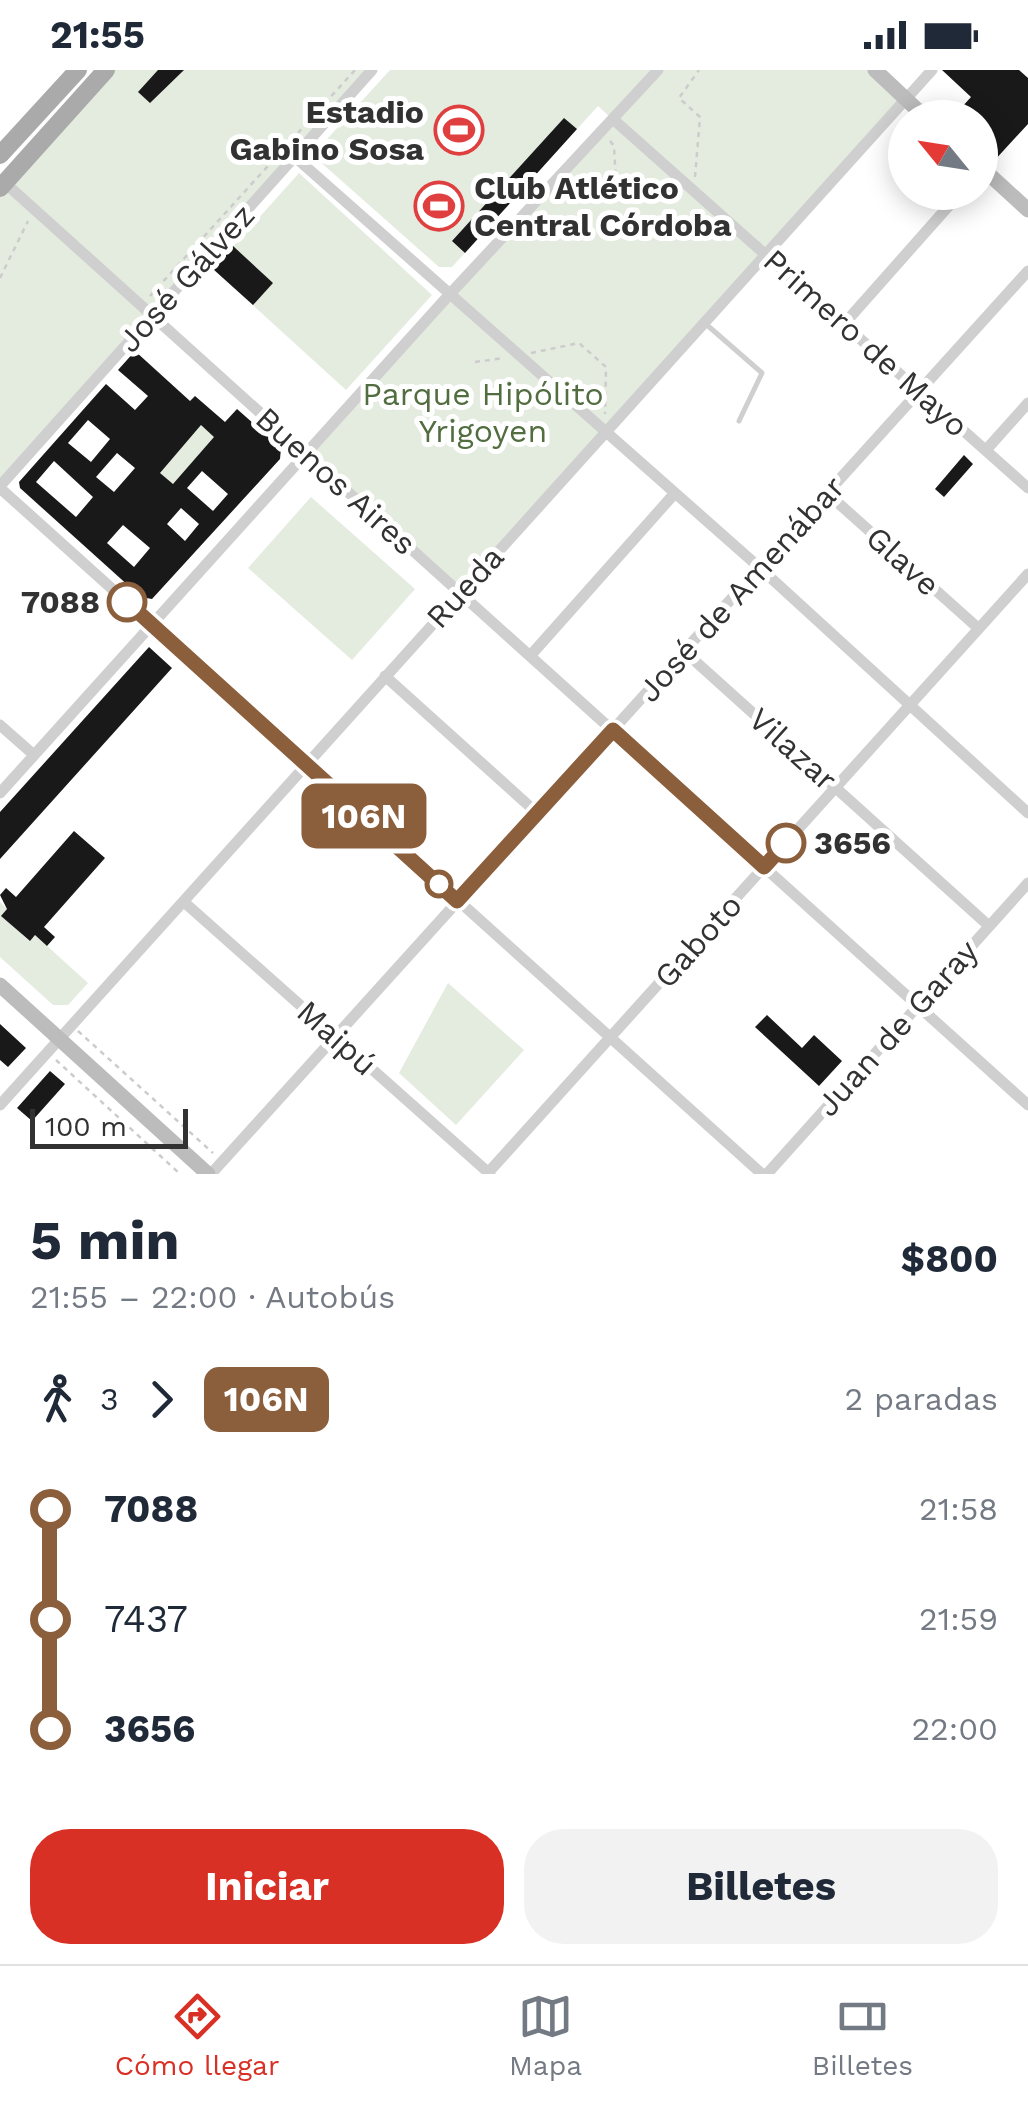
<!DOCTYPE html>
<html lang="es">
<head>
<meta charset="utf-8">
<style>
  body { margin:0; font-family:"Work Sans",sans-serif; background:#f2f2f3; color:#1f2937; height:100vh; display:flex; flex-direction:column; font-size:38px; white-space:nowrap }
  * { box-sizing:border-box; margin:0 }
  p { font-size:32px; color:#747a83 }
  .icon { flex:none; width:55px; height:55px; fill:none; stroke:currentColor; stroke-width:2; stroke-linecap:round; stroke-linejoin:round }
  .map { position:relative; height:1104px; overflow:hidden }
  .details { display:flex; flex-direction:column; background:#fff; flex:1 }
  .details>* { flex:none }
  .badge { padding:0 20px; border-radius:15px; font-size:35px; line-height:65px }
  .needle { width:65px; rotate:300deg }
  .fabs { position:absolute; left:888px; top:30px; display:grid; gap:20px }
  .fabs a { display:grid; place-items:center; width:110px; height:110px; border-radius:50%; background:#fff; box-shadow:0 5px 25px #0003; font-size:50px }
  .scale { position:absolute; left:30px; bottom:25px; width:158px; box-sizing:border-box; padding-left:10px; border:5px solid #323232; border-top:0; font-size:28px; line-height:35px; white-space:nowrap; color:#323232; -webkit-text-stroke:8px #fff; paint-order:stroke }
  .map>.badge { position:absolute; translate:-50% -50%; box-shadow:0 0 0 5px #fff }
  .legs { display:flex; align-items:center; gap:15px; height:110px; padding:0 30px; font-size:32px }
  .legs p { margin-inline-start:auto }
  .head { display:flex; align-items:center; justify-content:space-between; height:170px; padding:0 30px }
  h1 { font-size:55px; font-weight:700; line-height:75px }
  .action { display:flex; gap:20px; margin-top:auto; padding:20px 30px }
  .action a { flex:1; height:115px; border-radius:40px; background:#d93025; color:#fff; font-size:40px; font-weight:700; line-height:115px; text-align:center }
  .action a+a { background:#f2f2f3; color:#1f2937 }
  ul { padding:0 30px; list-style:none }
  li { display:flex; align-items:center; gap:35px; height:110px; font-size:38px }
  li i { display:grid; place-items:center; width:15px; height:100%; margin:0 12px; background:currentColor }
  li i::after { content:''; width:25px; height:25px; margin:-12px; border:8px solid; border-radius:50%; background:#fff }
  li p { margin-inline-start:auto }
  li:first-child i { background:linear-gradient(#0000 50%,currentColor 0) }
  li:last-child i { background:linear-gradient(currentColor 50%,#0000 0) }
  .status { display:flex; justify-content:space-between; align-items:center; height:70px; padding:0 50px; background:#fff; direction:ltr }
  .status svg { height:28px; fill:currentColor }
  .dock { display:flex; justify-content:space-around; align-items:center; height:140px; border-top:2px solid #e0e1e3; background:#fff; font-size:28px; color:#747a83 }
  .dock a { display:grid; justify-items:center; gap:5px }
  .dock .current { color:#d93025 }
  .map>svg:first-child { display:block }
</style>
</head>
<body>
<div class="status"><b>21:55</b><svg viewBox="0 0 49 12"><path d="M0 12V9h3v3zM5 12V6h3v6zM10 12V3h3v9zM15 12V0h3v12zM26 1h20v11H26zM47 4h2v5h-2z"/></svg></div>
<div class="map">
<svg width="1028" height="1104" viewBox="0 0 1028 1104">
  <rect width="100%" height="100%" fill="#fff"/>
  <path fill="#e4ebdf" d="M106 0H372L0 416V118Z
    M390 0H875L905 29 460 523 306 384 613 50 598 36 452 197H439L317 89 318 79Z
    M299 103 432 225 346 320 213 199Z
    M201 355 215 367 173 414 160 403Z
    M311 427 415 519 352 590 248 498Z
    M0 832 7 839 2 846 29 871 35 865 88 913 68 935H53L0 887Z
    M448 913 524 980 456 1055 399 1003Z"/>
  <path fill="#191919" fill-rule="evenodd" d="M158 0H184L150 33 138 22Z
    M942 0H1019L1028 8V54L993 92 980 84V48H952L971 27Z
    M564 48 577 59 465 183 452 171Z
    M233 176 273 213 253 235 213 199Z
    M135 281 190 331 195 326 225 352 237 339 281 378 280 389 152 529 141 527 20 418 19 412 106 314 135 340 148 326 118 300ZM88 350 110 369 91 392 68 373ZM201 355 214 367 173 414 160 403ZM117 383 135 398 114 422 96 407ZM54 391 93 427 76 447 36 412ZM202 401 228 424 213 441 187 418ZM181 438 199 454 185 471 167 454ZM123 455 150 478 134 497 107 473Z
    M964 385 973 394 944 427 935 419Z
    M149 577 172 598 0 789V742Z
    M74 761 105 788 44 857 55 867 47 876 35 865 30 871 1 846 7 839 0 825 6 818 16 827Z
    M767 945 802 978 814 965 842 991 819 1016 755 957Z
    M0 954 26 978 8 997 0 990Z
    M50 1001 65 1014 32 1051 17 1038Z"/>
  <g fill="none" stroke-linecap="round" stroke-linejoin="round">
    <path stroke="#ccc" stroke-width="2.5" stroke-dasharray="5 5" stroke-linecap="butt" d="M610 71 614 76 616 114 673 118
      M695 107 700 47 679 28 699 0
      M0 208 28 151
      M150 226 355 0
      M531 283 579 273 606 297 605 344
      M475 292 504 288
      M78 961 213 1083
      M56 990 180 1104"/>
    <path stroke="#cfcfcf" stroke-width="5" d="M707 255 762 303 739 351"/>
    <path stroke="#cfcfcf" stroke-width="11" d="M614 50 1028 418
      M295 87 760 498 1028 743
      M3 111 1028 1035
      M844 254 961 122
      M986 380 1028 333
      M0 416 372 0
      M0 418 762 1104
      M827 423 978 558
      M685 582 989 856
      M530 586 675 423
      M385 606 537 743
      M0 655 34 685
      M0 723 449 225 658 0
      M184 832 490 1104
      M0 1035 932 0
      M211 1104 1028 201
      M487 1104 1028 504
      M767 1104 1028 813"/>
    <path stroke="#bcbcbc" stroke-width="15" d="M875 0 926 48
      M980 96 1028 140
      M0 915 208 1104"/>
    <path stroke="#aaa" stroke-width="18" d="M0 85 78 0
      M0 118 106 0"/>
  </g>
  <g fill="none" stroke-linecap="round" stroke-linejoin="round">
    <g stroke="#fff" stroke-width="22">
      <path id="line-1" d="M127 532 457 831 613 660 764 797 786 773"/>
    </g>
    <use href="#line-1" stroke="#8b5e3c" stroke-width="15"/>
  </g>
  <defs>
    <g id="stadium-ring" transform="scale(2.5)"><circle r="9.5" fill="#fff" stroke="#df3f3f" stroke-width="1.5"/><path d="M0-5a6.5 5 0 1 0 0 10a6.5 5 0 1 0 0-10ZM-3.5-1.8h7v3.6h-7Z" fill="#df3f3f"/></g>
  </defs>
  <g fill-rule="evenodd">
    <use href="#stadium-ring" x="459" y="60"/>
    <use href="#stadium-ring" x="439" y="136"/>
  </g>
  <g fill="#fff" stroke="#8b5e3c" stroke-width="5">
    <circle cx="127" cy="532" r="18"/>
    <circle cx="786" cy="773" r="18"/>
    <circle cx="439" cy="814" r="12"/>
  </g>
  <g text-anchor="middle" stroke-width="10" stroke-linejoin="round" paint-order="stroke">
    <g font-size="32" font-weight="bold" fill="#323232" stroke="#fff" text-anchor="end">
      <text x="424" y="53">Estadio<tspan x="424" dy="37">Gabino Sosa</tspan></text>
      <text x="474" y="129" text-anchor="start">Club Atlético<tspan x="474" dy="37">Central Córdoba</tspan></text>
    </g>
    <g font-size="32" fill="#323232" stroke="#fff">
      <text transform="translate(186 208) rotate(-48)" y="11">José Gálvez</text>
      <text transform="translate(866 273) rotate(42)" y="11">Primero de Mayo</text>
      <text transform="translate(336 411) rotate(42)" y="11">Buenos Aires</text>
      <text transform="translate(903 491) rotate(42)" y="11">Glave</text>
      <text transform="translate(465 517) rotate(-48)" y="11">Rueda</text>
      <text transform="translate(741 519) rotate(-48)" y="11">José de Amenábar</text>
      <text transform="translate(793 679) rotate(42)" y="11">Vilazar</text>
      <text transform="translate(698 871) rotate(-48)" y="11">Gaboto</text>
      <text transform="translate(897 958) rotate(-48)" y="11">Juan de Garay</text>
      <text transform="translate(337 968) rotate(42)" y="11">Maipú</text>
    </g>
    <g font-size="32" fill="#526d40" stroke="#fff">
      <text x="483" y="335">Parque Hipólito<tspan x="483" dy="37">Yrigoyen</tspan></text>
    </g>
    <g font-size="32" font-weight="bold" fill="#323232" stroke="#fff" text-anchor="end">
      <text x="100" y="543">7088</text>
      <text x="814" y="784" text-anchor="start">3656</text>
    </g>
  </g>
</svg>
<div class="fabs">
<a><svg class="needle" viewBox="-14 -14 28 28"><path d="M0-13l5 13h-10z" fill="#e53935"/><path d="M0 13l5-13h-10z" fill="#747a83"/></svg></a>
</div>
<div class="scale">100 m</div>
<b class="badge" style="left:364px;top:746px;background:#8b5e3c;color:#fff">106N</b>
</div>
<section class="details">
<div class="head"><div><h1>5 min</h1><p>21:55 – 22:00 · Autobús</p></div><b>$800</b></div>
<div class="legs"><svg class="icon" aria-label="walk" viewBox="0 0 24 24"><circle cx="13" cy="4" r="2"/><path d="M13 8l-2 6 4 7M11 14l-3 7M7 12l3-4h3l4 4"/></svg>3<svg class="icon" aria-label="forward" viewBox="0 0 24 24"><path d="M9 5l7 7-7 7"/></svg><b class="badge" style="background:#8b5e3c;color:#fff">106N</b><p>2 paradas</p></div>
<ul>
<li><i style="color:#8b5e3c"></i><b>7088</b><p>21:58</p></li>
<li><i style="color:#8b5e3c"></i><span>7437</span><p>21:59</p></li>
<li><i style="color:#8b5e3c"></i><b>3656</b><p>22:00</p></li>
</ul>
<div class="action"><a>Iniciar</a><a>Billetes</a></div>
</section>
<nav class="dock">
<a class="current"><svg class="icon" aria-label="directions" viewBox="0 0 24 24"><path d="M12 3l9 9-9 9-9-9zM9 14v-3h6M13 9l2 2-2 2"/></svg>Cómo llegar</a>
<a><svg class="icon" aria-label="map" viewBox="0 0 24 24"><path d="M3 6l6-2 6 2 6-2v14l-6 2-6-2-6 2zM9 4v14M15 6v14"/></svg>Mapa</a>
<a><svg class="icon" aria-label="tickets" viewBox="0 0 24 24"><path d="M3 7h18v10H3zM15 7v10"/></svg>Billetes</a>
</nav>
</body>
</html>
